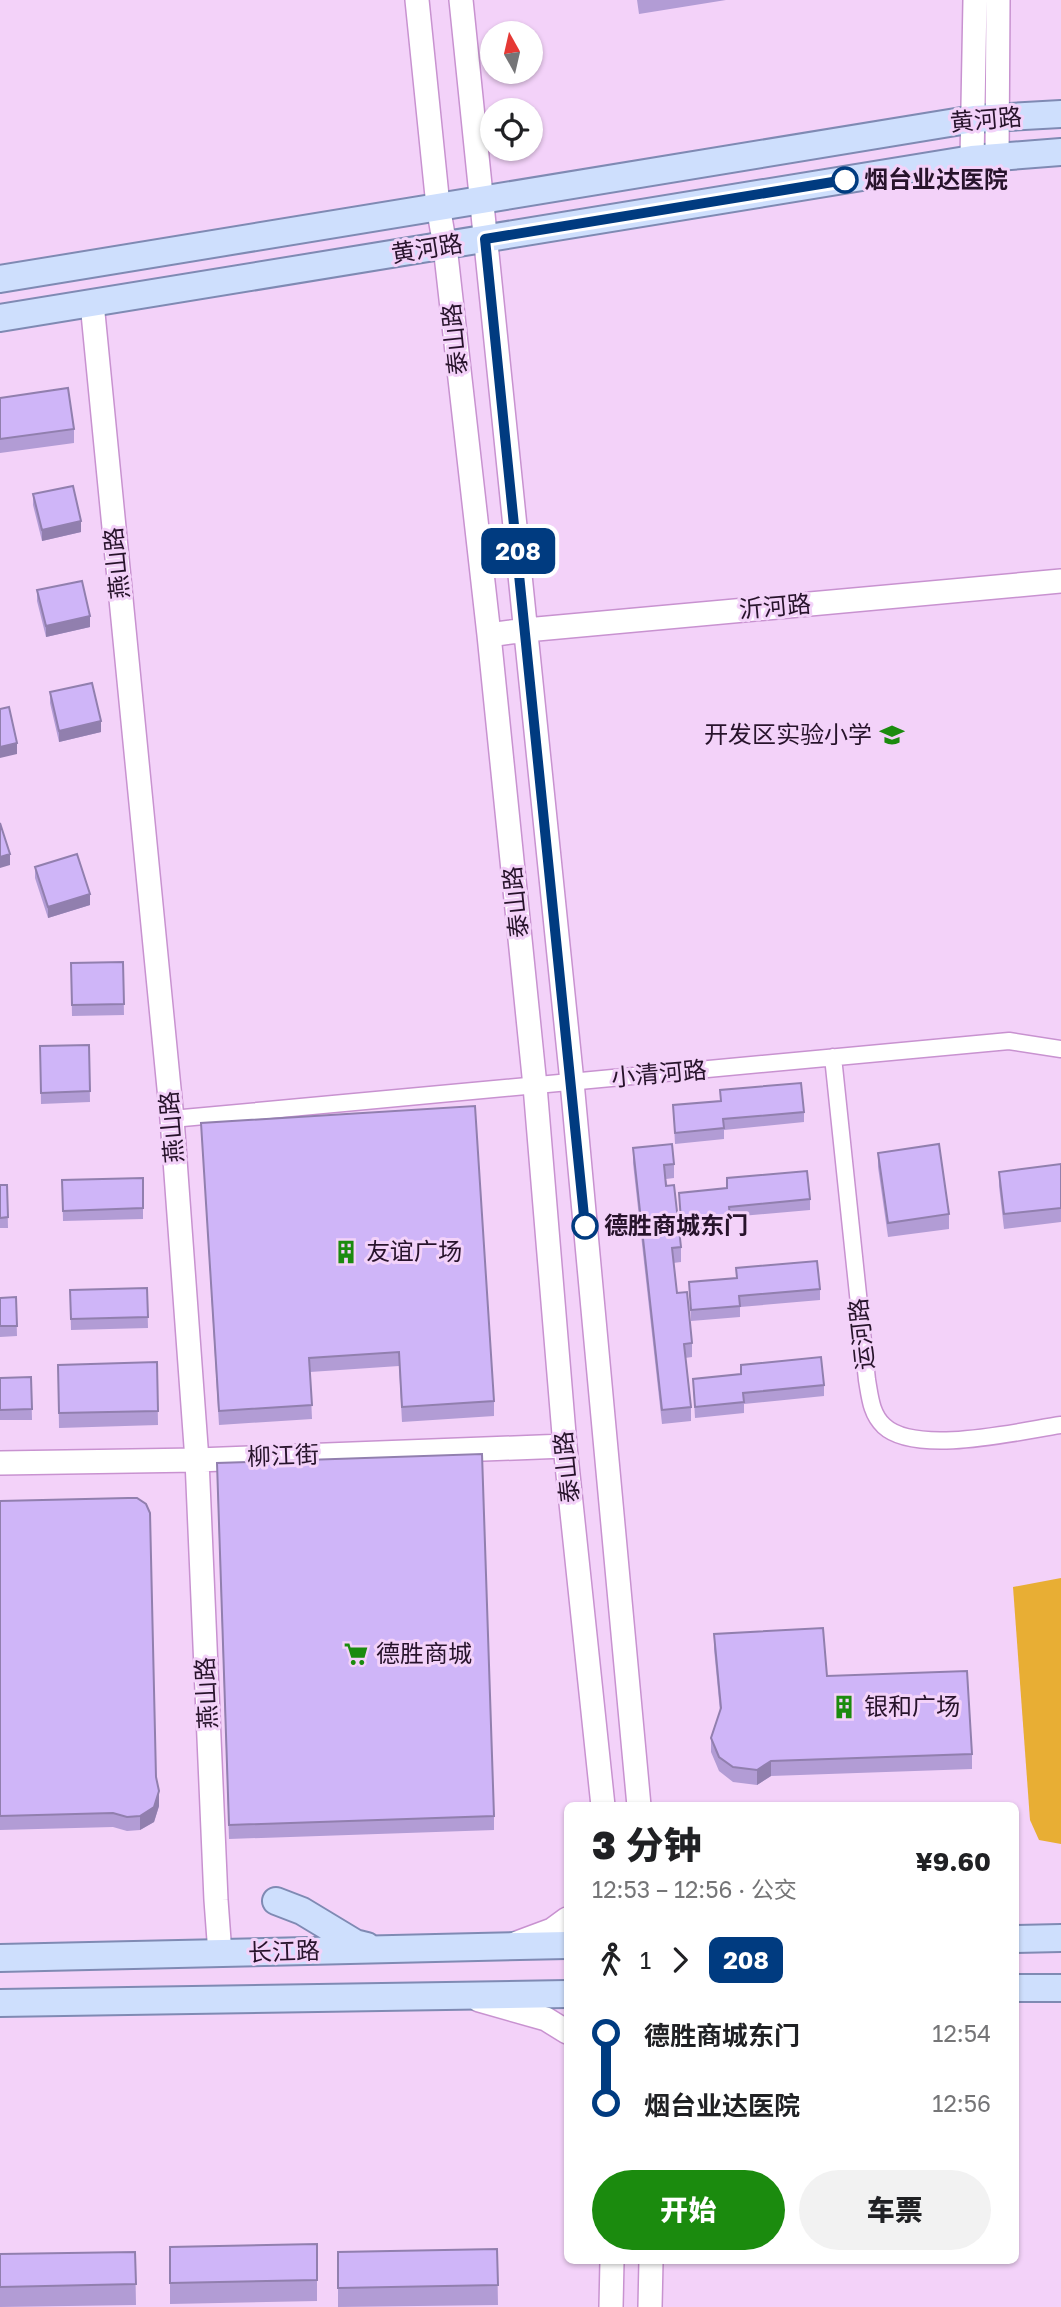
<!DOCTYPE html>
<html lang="zh">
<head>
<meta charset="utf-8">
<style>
  body { margin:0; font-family:"Golos Text","Noto Sans SC",sans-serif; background:#f2f2f2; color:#202124; height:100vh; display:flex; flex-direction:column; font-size:26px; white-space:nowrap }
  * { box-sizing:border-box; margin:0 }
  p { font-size:23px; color:#757577 }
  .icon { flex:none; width:38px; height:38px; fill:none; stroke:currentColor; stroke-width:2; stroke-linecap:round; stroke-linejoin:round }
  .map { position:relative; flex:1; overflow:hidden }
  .details { position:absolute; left:564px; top:1802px; width:455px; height:462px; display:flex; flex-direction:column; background:#fff; border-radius:10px; box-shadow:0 2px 5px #0004 }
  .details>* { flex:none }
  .badge { padding:0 14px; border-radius:10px; font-size:24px; line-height:46px }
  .needle { width:46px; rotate:352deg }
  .controls { position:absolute; left:480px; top:21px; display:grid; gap:14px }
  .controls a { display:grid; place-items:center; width:63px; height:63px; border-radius:50%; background:#fff; box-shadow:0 2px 5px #0004; font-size:35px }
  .map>.badge { position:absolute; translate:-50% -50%; box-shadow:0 0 0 4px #fff }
  .legs { display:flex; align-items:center; gap:10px; height:77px; padding:0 28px; font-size:23px }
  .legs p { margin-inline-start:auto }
  .overview { display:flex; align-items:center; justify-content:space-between; height:119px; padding:0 28px }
  h1 { font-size:38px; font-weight:800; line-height:52px }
  .action { display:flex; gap:14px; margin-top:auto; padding:14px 28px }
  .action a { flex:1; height:80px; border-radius:42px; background:#1b8b0e; color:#fff; font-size:28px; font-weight:800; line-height:80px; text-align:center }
  .action a+a { background:#f2f2f2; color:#202124 }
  ul { padding:0 28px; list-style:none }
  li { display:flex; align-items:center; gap:24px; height:70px; font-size:26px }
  li i { display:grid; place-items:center; width:10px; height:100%; margin:0 9px; background:currentColor }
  li i::after { content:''; width:18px; height:18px; margin:-9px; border:5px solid; border-radius:50%; background:#fff }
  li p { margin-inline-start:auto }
  li:first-child i { background:linear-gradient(#0000 50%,currentColor 0) }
  li:last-child i { background:linear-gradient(currentColor 50%,#0000 0) }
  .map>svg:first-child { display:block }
</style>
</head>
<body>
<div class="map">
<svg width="1061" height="2307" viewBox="0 0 1061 2307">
  <rect width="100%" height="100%" fill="#f3d2f9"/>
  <path fill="#e8ae34" d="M1061 1578V1844L1039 1840 1030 1820 1013 1587Z"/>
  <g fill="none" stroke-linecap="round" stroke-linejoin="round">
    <g stroke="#c892d0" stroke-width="19">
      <path id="street" d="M833 1057 867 1380C870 1397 871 1414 884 1426 916 1456 1020 1431 1061 1425
        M172 1119 1009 1041 1061 1049"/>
    </g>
    <g stroke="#c892d0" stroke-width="26">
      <path id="secondary" d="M417 0 438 206 445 246 489 635 535 1086 565 1446 603 1806
        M461 0 572 1082 639 1806
        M997 157 998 0
        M972 159 975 0
        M92 303 172 1119 197 1460 216 1900 220 1954
        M489 635 526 630 1061 581
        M0 1463 197 1460 565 1446
        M517 1943 552 1930 567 1919
        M479 2000 546 2019 567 2032
        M611 2307 612 2261
        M650 2307 651 2261"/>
    </g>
    <g stroke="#7f8ab3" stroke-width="30">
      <path id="primary" d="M0 279 974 119 1061 114
        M0 318 972 159 1061 152
        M276 1901 302 1911 355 1943 367 1946
        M1015 1939 1061 1938
        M0 1958 567 1945
        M1015 1988H1061
        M0 2003 567 1994"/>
    </g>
    <use href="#street" stroke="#fff" stroke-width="16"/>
    <use href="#secondary" stroke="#fff" stroke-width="23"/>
    <use href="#primary" stroke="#cedffd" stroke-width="26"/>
  </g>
  <path fill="#b29cd5" d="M637 0H726L639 14Z
    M0 398 74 429V443L0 453Z
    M33 494 81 532 42 541 33 505Z
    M37 590 90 627 46 637 37 601Z
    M50 692 101 732 59 742 50 703Z
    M35 867 90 905 48 918 35 878Z
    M123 962 124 1015 72 1016 71 963Z
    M89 1045 90 1102 41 1104 40 1046Z
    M720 1090 804 1112V1122L724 1130V1139L675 1144 673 1105 720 1101Z
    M201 1123 494 1401V1416L402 1422 399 1366 310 1372 312 1419 219 1425Z
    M633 1148 674 1164V1178L666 1179 681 1247V1262L673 1263 677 1293 692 1343V1357L685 1358 691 1407V1421L662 1424 633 1163Z
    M878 1153 949 1214V1229L888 1237 878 1167Z
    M1061 1164V1222L1004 1229 999 1186V1172Z
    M143 1178V1219L63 1221 62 1180Z
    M727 1178 810 1199V1210L730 1217V1227L681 1231 679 1193 727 1188Z
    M0 1185H7L8 1228H0Z
    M736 1268 820 1289V1300L740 1307V1317L691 1321 689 1282 736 1278Z
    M147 1288 148 1328 71 1330 70 1290Z
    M16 1297 17 1336 0 1337V1298Z
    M157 1362 158 1425 59 1428 58 1365Z
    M741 1365 824 1385V1396L744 1404V1413L695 1418 693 1379 741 1374Z
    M31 1377 32 1420H0V1378Z
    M217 1478 494 1816V1830L229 1839Z
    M0 1501 156 1777 159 1806 154 1822 140 1830 127 1831 113 1827 0 1830Z
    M714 1634 827 1676 972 1754V1769L771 1776 757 1785 733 1782 719 1771 711 1752V1738L720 1711 714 1649Z
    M317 2244V2301L170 2304V2247Z
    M497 2249 498 2305 338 2307V2252Z
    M135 2252 136 2305 0 2307V2254Z"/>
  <path fill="#917fae" d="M81 521V532L42 541V530Z
    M90 616V627L46 637V626Z
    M101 721V732L59 742V731Z
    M17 743V754L0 758V747Z
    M10 854V865L0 868V857Z
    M90 894V905L48 918V907Z
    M771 1761V1776L757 1785V1770Z
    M159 1791V1806L154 1822 140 1830V1816Z"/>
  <path fill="#cfb5f8" stroke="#917fae" stroke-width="2" d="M68 388 74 429 0 439V398Z
    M73 486 81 521 42 530 33 494Z
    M82 581 90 616 46 626 37 590Z
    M92 683 101 721 59 731 50 692Z
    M9 707 17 743 0 747V709Z
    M0 823 10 854 0 857Z
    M77 854 90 894 48 907 35 867Z
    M123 962 124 1004 72 1005 71 963Z
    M89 1045 90 1091 41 1093 40 1046Z
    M801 1083 804 1112 723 1119 724 1128 675 1133 673 1105 721 1101 720 1090Z
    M475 1106 494 1401 402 1407 399 1352 309 1358 312 1405 219 1411 201 1123Z
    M672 1144 674 1164 664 1165 666 1186 674 1185 681 1247 672 1248 677 1293 687 1292 692 1343 684 1344 691 1407 662 1410 633 1148Z
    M939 1144 949 1214 888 1223 878 1153Z
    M1061 1164V1208L1004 1214 999 1172Z
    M807 1171 810 1199 729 1207 730 1216 681 1220 679 1193 727 1188V1178Z
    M143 1178V1208L63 1211 62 1180Z
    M0 1185H7L8 1217 0 1218Z
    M817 1261 820 1289 739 1296 740 1306 691 1310 689 1282 737 1278 736 1268Z
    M147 1288 148 1317 71 1319 70 1290Z
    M16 1297 17 1326H0V1298Z
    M821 1357 824 1385 743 1393 744 1402 695 1407 693 1379 741 1374V1365Z
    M157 1362 158 1411 59 1413 58 1365Z
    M31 1377 32 1409 0 1410V1378Z
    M482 1454 494 1816 229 1825 217 1463Z
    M128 1498H137L146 1504 150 1513 156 1777 159 1791 154 1807 140 1816 127 1817 113 1813 0 1816V1501Z
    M823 1628 827 1676 967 1671 972 1754 771 1761 757 1770 733 1767 719 1757 711 1738 721 1708 714 1634Z
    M317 2244V2280L170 2283V2247Z
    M497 2249 498 2285 338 2288V2252Z
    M135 2252 136 2284 0 2287V2254Z"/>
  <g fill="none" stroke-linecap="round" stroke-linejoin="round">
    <g stroke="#fff" stroke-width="16">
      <path id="line-1" d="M585 1226 485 239 845 180"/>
    </g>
    <use href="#line-1" stroke="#003b80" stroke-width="10"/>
  </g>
  <defs>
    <g id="school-bare" transform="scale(1.89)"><path d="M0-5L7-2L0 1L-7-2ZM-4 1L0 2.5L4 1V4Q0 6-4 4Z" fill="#1b8b0e" stroke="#f3d2f9" stroke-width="2.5" paint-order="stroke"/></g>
    <g id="building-bare" transform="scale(1.89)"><path d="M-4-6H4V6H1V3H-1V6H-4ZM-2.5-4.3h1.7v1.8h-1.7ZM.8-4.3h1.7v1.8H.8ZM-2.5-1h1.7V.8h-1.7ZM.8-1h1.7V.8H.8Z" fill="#1b8b0e" stroke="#f3d2f9" stroke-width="2.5" paint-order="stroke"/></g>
    <g id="supermarket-bare" transform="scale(1.89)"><path d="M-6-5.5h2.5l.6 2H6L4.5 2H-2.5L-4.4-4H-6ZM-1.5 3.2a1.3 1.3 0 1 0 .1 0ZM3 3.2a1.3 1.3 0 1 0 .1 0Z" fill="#1b8b0e" stroke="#f3d2f9" stroke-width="2.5" paint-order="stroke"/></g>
  </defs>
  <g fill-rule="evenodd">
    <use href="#school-bare" x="892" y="735"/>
    <use href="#building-bare" x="346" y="1252"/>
    <use href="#supermarket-bare" x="356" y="1654"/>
    <use href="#building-bare" x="844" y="1707"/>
  </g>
  <g fill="#fff" stroke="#003b80" stroke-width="3.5">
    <circle cx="845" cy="180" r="12"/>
    <circle cx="585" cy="1226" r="12"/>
  </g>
  <g text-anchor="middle" stroke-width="6" stroke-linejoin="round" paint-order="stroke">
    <g font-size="24" fill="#27132b" stroke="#f3d2f9">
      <text transform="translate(986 120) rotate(-5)" y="8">黄河路</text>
      <text transform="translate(427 249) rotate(-9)" y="8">黄河路</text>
      <text transform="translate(455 339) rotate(-96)" y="8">泰山路</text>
      <text transform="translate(117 563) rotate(-96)" y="8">燕山路</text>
      <text transform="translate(775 607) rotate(-5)" y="8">沂河路</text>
      <text transform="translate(516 902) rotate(-96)" y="8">泰山路</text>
      <text transform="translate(659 1074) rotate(-5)" y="8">小清河路</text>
      <text transform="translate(172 1127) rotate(-95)" y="8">燕山路</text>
      <text transform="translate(862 1334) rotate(-96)" y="8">运河路</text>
      <text transform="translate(283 1456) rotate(-2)" y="8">柳江街</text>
      <text transform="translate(567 1467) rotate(-96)" y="8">泰山路</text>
      <text transform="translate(207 1693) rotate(-93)" y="8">燕山路</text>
      <text transform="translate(284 1952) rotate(-2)" y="8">长江路</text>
    </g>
    <g font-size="24" font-weight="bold" fill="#27132b" stroke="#f3d2f9" text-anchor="start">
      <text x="864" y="188">烟台业达医院</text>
      <text x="604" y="1234">德胜商城东门</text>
    </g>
    <g font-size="24" fill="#27132b" stroke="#f3d2f9" text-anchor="start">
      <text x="872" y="743" text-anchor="end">开发区实验小学</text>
      <text x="366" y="1260">友谊广场</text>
      <text x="376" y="1662">德胜商城</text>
      <text x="864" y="1715">银和广场</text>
    </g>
  </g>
</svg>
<div class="controls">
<a><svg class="needle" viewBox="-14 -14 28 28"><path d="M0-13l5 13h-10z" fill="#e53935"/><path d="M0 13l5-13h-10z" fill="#757577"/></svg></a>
<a><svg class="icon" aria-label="locate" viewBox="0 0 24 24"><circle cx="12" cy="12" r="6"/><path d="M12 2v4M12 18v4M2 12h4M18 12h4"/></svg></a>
</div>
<b class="badge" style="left:518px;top:551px;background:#003b80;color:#fff">208</b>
<section class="details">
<div class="overview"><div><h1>3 分钟</h1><p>12:53 – 12:56 · 公交</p></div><b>¥9.60</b></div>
<div class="legs"><svg class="icon" aria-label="walk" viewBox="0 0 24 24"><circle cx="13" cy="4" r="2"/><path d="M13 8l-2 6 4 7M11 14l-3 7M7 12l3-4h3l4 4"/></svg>1<svg class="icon" aria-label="forward" viewBox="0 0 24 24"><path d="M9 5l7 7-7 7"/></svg><b class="badge" style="background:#003b80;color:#fff">208</b></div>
<ul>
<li><i style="color:#003b80"></i><b>德胜商城东门</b><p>12:54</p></li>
<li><i style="color:#003b80"></i><b>烟台业达医院</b><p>12:56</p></li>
</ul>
<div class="action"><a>开始</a><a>车票</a></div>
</section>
</div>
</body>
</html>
